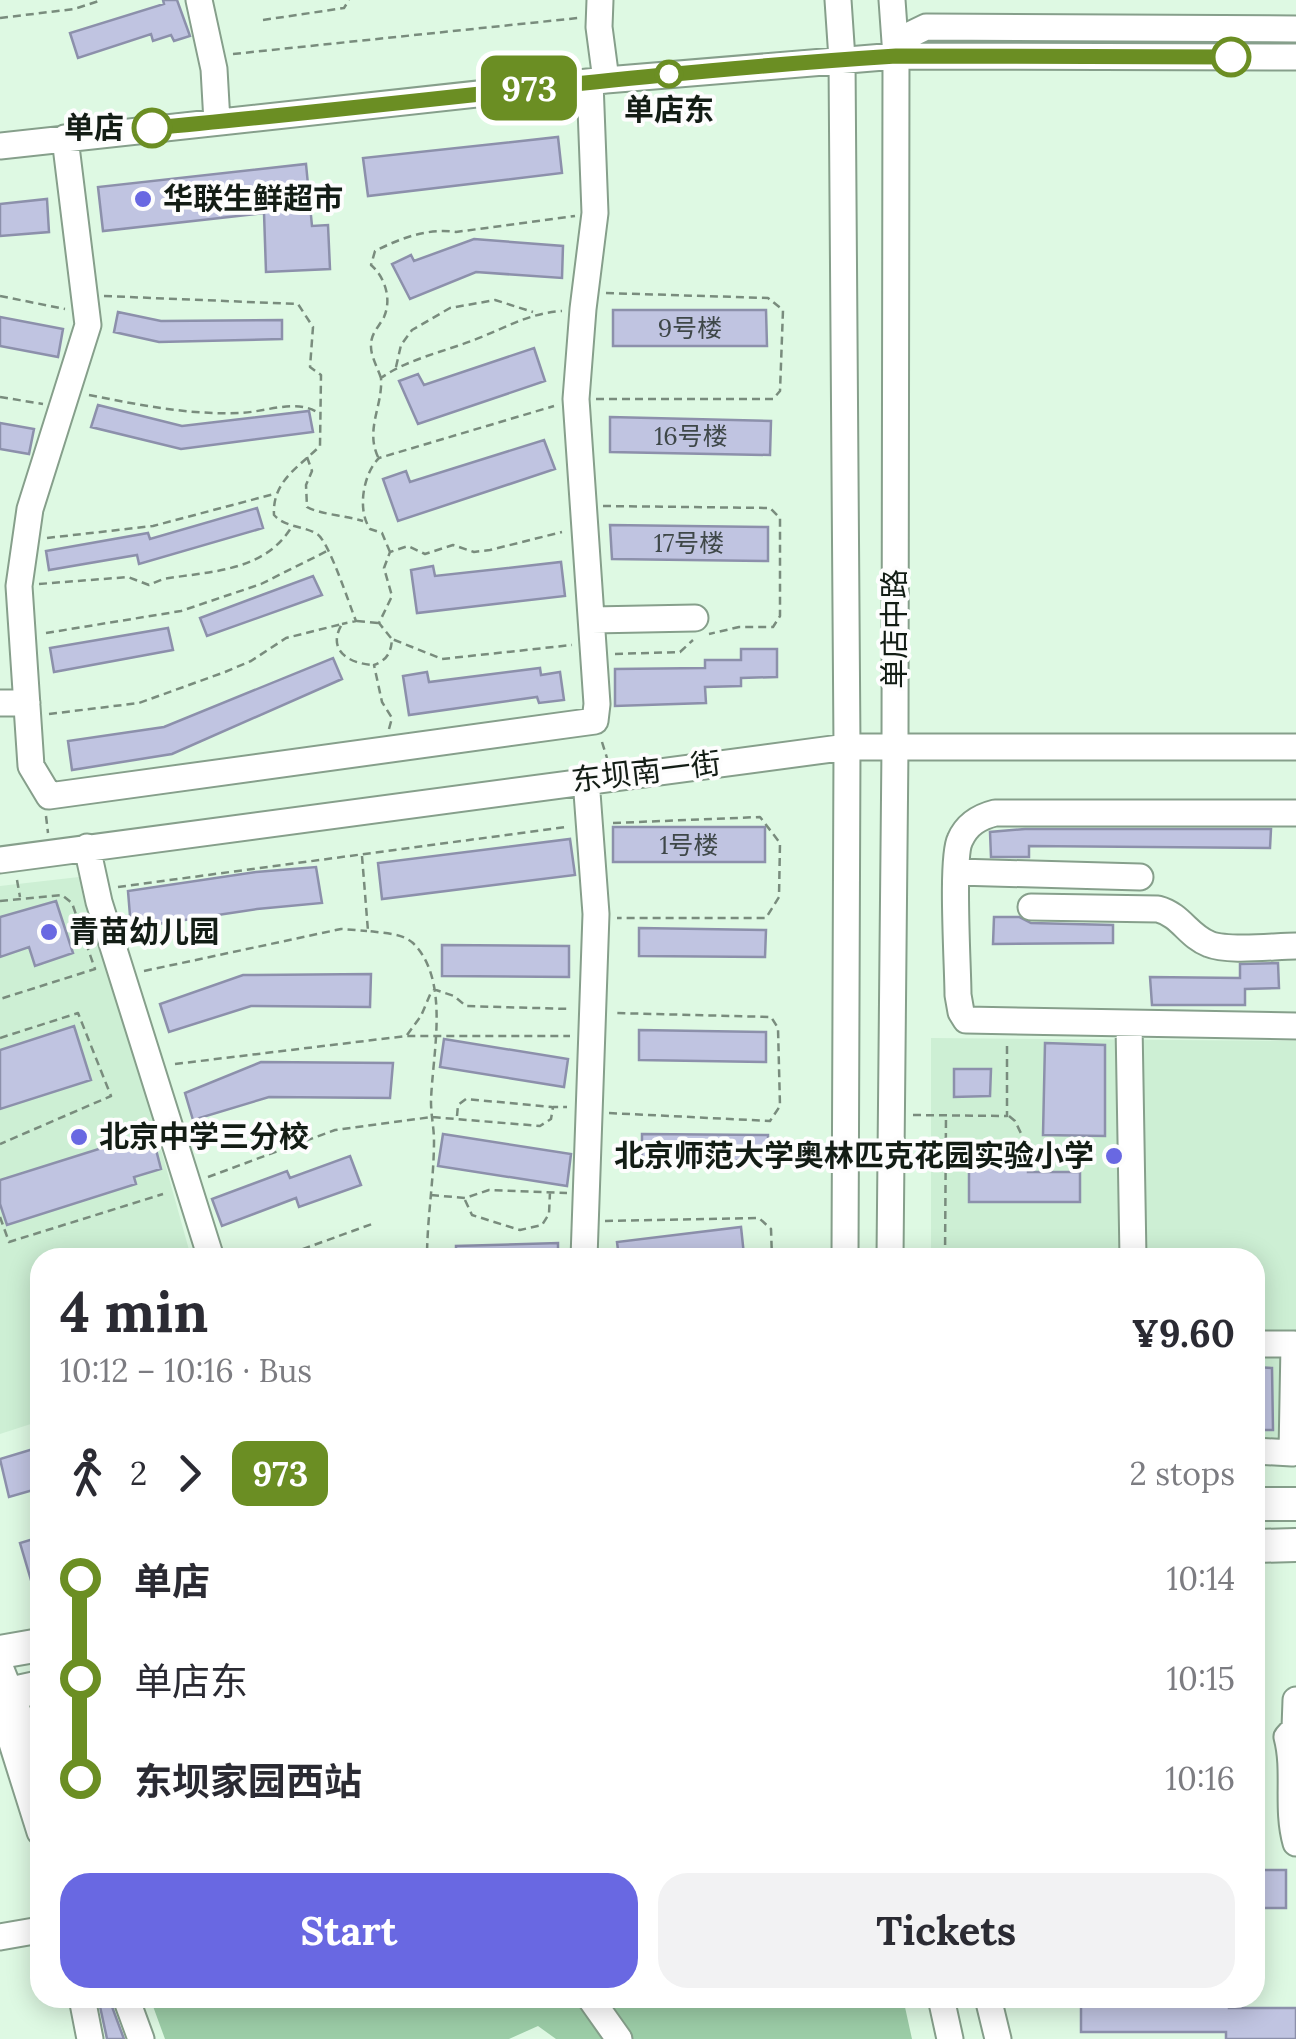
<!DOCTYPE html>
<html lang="en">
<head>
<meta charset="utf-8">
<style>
  body { margin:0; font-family:Lora,"Noto Sans SC",serif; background:#f2f2f3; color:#2b2b33; height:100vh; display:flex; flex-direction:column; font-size:38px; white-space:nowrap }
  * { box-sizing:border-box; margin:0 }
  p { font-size:32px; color:#7c7c81 }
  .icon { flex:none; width:55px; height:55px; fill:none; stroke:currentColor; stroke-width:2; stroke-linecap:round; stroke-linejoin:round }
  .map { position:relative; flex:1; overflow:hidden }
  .sheet { position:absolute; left:30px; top:1248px; width:1235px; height:760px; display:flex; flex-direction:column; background:#fff; border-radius:30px; box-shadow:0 5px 25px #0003 }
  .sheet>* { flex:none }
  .badge { padding:0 20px; border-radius:15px; font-size:35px; line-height:65px }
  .map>.badge { position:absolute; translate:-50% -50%; box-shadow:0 0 0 5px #fff }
  .legs { display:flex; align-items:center; gap:15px; height:110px; padding:0 30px; font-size:32px }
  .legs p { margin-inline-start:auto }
  .head { display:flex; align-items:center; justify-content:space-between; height:170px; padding:0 30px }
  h1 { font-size:55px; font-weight:700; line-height:75px }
  .cta { display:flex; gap:20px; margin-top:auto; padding:20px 30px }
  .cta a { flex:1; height:115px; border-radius:30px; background:#6968e2; color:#fff; font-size:40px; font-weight:700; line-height:115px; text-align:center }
  .cta a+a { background:#f2f2f3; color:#2b2b33 }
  ul { padding:0 30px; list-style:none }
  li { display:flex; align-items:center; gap:35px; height:100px; font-size:38px }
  li i { display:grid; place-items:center; width:15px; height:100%; margin:0 12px; background:currentColor }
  li i::after { content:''; width:25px; height:25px; margin:-12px; border:8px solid; border-radius:50%; background:#fff }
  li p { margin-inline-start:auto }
  li:first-child i { background:linear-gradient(#0000 50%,currentColor 0) }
  li:last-child i { background:linear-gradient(currentColor 50%,#0000 0) }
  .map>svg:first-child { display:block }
</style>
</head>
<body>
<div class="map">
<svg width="1296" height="2039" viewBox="0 0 1296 2039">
  <rect width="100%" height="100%" fill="#def9e3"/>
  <path fill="#cdefd4" d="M79 877 113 977 191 1257 40 1258V1421L0 1434V886Z
    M931 1038 1296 1041V1465H1255V1258L931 1257Z"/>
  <path fill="#9ccda7" d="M150 1998H903L912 2039H556L538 2026 509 2039H165Z"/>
  <path fill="#c0c4e1" stroke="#8c90ab" stroke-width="2.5" d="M163 0H177L190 36 174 41 171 35 153 41 151 34 78 58 70 33 164 4Z
    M558 137 562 173 368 196 363 158Z
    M306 164 312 226 328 225 330 269 266 272 264 213 103 231 98 187Z
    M47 199 49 232 0 236V204Z
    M474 239 563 246 562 278 476 272 410 299 392 264 411 255 414 261Z
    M613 310H766L767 346H613Z
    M118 312 161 321 282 320V339L159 342 114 332Z
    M0 317 63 329 58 357 0 346Z
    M534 348 545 381 418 424 399 381 418 374 424 385Z
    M98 405 182 426 309 411 313 432 181 449 91 427Z
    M610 417 771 421 770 455 610 452Z
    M0 423 34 429 29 454 0 449Z
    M544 440 555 469 398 521 383 479 406 471 410 482Z
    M257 508 263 528 139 564 137 555 49 570 46 551 148 533 150 539Z
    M610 525 768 527V561L612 559Z
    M561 562 565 596 417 613 411 570 433 566 435 576Z
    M313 576 322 595 207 636 200 618Z
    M168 628 173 650 54 672 50 648Z
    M741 649H777V677L741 678V686L705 687 706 703 615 706V669L705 668V660H741Z
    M333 658 342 679 172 754 72 770 68 741 164 727Z
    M540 668 541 675 560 672 564 700 539 703 537 697 409 715 403 676 427 672 429 682Z
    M613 827H765V862H613Z
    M1025 829H1271L1270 848 1029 846V857H991L990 832Z
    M570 839 575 875 382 899 378 863Z
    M316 867 322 903 257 909 131 928 128 891 256 872Z
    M56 901 73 953 35 966 29 947 0 957V917Z
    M994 917H1019L1031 923 1113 925V943L993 944Z
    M639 928 766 930 765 957 639 956Z
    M442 945 569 946V977L442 976Z
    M1278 963 1279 988 1245 989V1005H1152L1150 977 1240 978V964Z
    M371 974 370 1007 251 1006 169 1032 160 1004 243 975Z
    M74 1026 91 1080 0 1109V1050Z
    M639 1030 766 1032V1062L639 1060Z
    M444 1039 568 1059 564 1087 440 1067Z
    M1045 1043 1105 1045V1136L1043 1135Z
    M261 1062 393 1063 390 1098 269 1097 193 1120 185 1093Z
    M954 1069H991L990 1096 954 1097Z
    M443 1134 571 1154 567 1186 438 1166Z
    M642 1134 768 1135V1161L642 1160Z
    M153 1138 161 1169 134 1177 136 1184 7 1225 0 1204V1180L121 1142 124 1146Z
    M988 1149V1161H1028V1172H1080V1202H969V1150Z
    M350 1156 361 1185 299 1207 296 1198 222 1226 212 1199 287 1171 290 1178Z
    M741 1227 744 1255 619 1258 617 1242Z
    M558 1243V1258H456V1246Z
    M1255 1367 1272 1368 1273 1430H1255Z
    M40 1447V1488L9 1497 0 1459Z
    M40 1537V1596L36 1597 20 1543Z
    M1255 1870H1286V1908H1255Z
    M1081 1998H1229V2008H1296V2039H1226V2032H1081Z
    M110 1999 111 2004 124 2039H107L106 2034 99 2002Z"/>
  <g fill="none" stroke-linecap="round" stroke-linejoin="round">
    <g stroke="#869f8b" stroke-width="29">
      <path id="minor" d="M199 0 214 69 217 122
        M600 0 599 27 606 80
        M838 0 842 59 847 747 845 1258
        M895 42 926 27 1296 29
        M65 138 88 325 30 509 19 586 31 766 49 796 595 721 597 704 576 399 583 309 595 213 590 82
        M0 146 606 80 896 56 1296 57
        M592 620 695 618
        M0 703H27
        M1296 813H995C979 817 967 824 960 840 951 858 958 968 958 995L961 1012 966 1020 1296 1026
        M87 847 99 902 211 1258
        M0 860 847 747H1296
        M957 872 1140 877
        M1031 907 1158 909C1181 915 1188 936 1209 944 1228 952 1274 946 1296 946
        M1129 1024 1133 1258
        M584 1258 596 914 586 779
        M890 1258 895 747 896 56 892 0
        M1255 1344H1294L1292 1453 1255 1451
        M0 1667 40 1767
        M1296 1700 1295 1728 1287 1737C1296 1771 1286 1808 1296 1843
        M0 1705 40 1832
        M0 1937 40 1930
        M82 1998 90 2039
        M126 1998 141 2039
        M590 1998 619 2039
        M941 1998 950 2039
        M988 1998 998 2039"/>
    </g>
    <g stroke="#869f8b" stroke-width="36">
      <path id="major" d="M1255 1504H1296
        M1255 1546 1296 1545
        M0 1652 40 1645
        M0 1696 40 1687"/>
    </g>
    <path stroke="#798c7d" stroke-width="2.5" stroke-dasharray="8 5" stroke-linecap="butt" d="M0 18 74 9 102 0
      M263 20 344 8 349 0
      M233 54 578 18
      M0 296 65 309
      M104 296 298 304 313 327 310 367 321 375 320 446C299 467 272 481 274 515 286 528 302 525 317 534 329 541 349 604 356 621L342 624
      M396 367 401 345 412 330 450 308 495 300 533 312
      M381 378C378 369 371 356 371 347 370 334 379 327 384 317 392 299 385 277 371 265L375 251C401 238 427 228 456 232L575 216
      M89 395C140 405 188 415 240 413 265 412 295 399 317 412
      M0 397 43 404
      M596 399H773L780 391 783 310 768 298 605 293
      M307 457 312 471 306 485 307 507C319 514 347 516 363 521
      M378 457C365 429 383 406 381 378 408 359 443 352 474 340 505 328 529 313 562 311
      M603 506 770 508 780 518V616L773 627H739L709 634
      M47 538 153 526 274 494
      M390 552 382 533 370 529C357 510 363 474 379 458L554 406
      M39 584 128 577 149 585 163 579C211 571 263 572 291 528
      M357 621 379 623
      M46 633 181 611 261 584 329 550
      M391 638 379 623 392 596 384 568 390 552 408 546 425 554 453 545 474 552 490 550 562 532
      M615 654 680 652 693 640
      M49 714 139 703 225 672 251 661 286 638 342 624C326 651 350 664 374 665
      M389 729 392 718 382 702 374 665C387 660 391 653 392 639L442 659 572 645
      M602 742 607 758
      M46 816 48 833
      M613 823 760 817 780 843 779 897 766 918H617
      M362 856 368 931C383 933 402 933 413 943 451 981 432 1055 431 1102 431 1115 434 1128 434 1141 434 1180 427 1218 427 1258
      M17 880 20 897
      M118 887 566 827
      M0 901 62 895 72 903 95 969 0 999
      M144 971 341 929 367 931
      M433 989 454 996 466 1006 571 1009
      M407 1035 421 1016 432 990
      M0 1038 78 1013 111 1096 0 1144
      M175 1064 406 1036H570
      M609 1113 770 1121 780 1106 778 1028 771 1017 614 1013
      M913 1115 1007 1116V1043
      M457 1116 458 1105 466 1099 552 1107
      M1009 1116 1015 1121 1031 1154 1066 1158
      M208 1177 335 1130 432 1117 540 1126 551 1119 553 1107H567
      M431 1195 465 1198 489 1190 567 1193
      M465 1200 472 1215 520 1230 542 1225 549 1214 550 1192
      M0 1217 9 1242 163 1194
      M605 1221 759 1218 771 1229 772 1258
      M278 1258 372 1224
      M945 1258 946 1116"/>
    <use href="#minor" stroke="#fff" stroke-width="25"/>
    <use href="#major" stroke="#fff" stroke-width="32"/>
  </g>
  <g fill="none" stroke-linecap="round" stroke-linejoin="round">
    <g stroke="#fff" stroke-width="22">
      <path id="line-1" d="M152 128C400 105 647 72 896 56L1231 57"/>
    </g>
    <use href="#line-1" stroke="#6b8e23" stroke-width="15"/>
  </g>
  <g fill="#fff" stroke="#6b8e23" stroke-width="5">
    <circle cx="1231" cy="57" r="18"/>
    <circle cx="669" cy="74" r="12"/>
    <circle cx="152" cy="128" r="18"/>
  </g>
  <g fill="#6968e2" stroke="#fdfdfd" stroke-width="4">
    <circle cx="143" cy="199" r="10"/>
    <circle cx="49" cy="932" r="10"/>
    <circle cx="79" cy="1137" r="10"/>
    <circle cx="1114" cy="1156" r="10"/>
  </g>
  <g text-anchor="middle" stroke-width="8" stroke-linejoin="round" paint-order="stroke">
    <g font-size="25" fill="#3e4748">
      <text x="690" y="337">9号楼</text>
      <text x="691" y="445">16号楼</text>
      <text x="689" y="552">17号楼</text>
      <text x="689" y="854">1号楼</text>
    </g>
    <g font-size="30" font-weight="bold" fill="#131d15" stroke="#fdfdfd">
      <text x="669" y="120">单店东</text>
      <text x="124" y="138" text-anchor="end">单店</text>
    </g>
    <g font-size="30" font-weight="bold" fill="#131d15" stroke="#fdfdfd" text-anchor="start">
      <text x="163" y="209">华联生鲜超市</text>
      <text x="69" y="942">青苗幼儿园</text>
      <text x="99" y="1147">北京中学三分校</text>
      <text x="1094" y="1166" text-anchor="end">北京师范大学奥林匹克花园实验小学</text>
    </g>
    <g font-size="30" fill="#131d15" stroke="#fdfdfd">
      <text transform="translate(895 629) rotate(-90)" y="10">单店中路</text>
      <text transform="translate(646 772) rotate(-7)" y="10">东坝南一街</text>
    </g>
  </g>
</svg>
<b class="badge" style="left:529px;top:88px;background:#6b8e23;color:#fff">973</b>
<section class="sheet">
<div class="head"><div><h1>4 min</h1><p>10:12 – 10:16 · Bus</p></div><b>¥9.60</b></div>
<div class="legs"><svg class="icon" aria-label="walk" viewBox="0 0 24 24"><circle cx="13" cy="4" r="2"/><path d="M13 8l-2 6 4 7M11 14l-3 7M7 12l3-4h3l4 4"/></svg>2<svg class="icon" aria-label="forward" viewBox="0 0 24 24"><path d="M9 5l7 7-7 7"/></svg><b class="badge" style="background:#6b8e23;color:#fff">973</b><p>2 stops</p></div>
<ul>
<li><i style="color:#6b8e23"></i><b>单店</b><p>10:14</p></li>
<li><i style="color:#6b8e23"></i><span>单店东</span><p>10:15</p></li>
<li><i style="color:#6b8e23"></i><b>东坝家园西站</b><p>10:16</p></li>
</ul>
<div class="cta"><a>Start</a><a>Tickets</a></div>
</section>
</div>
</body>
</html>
